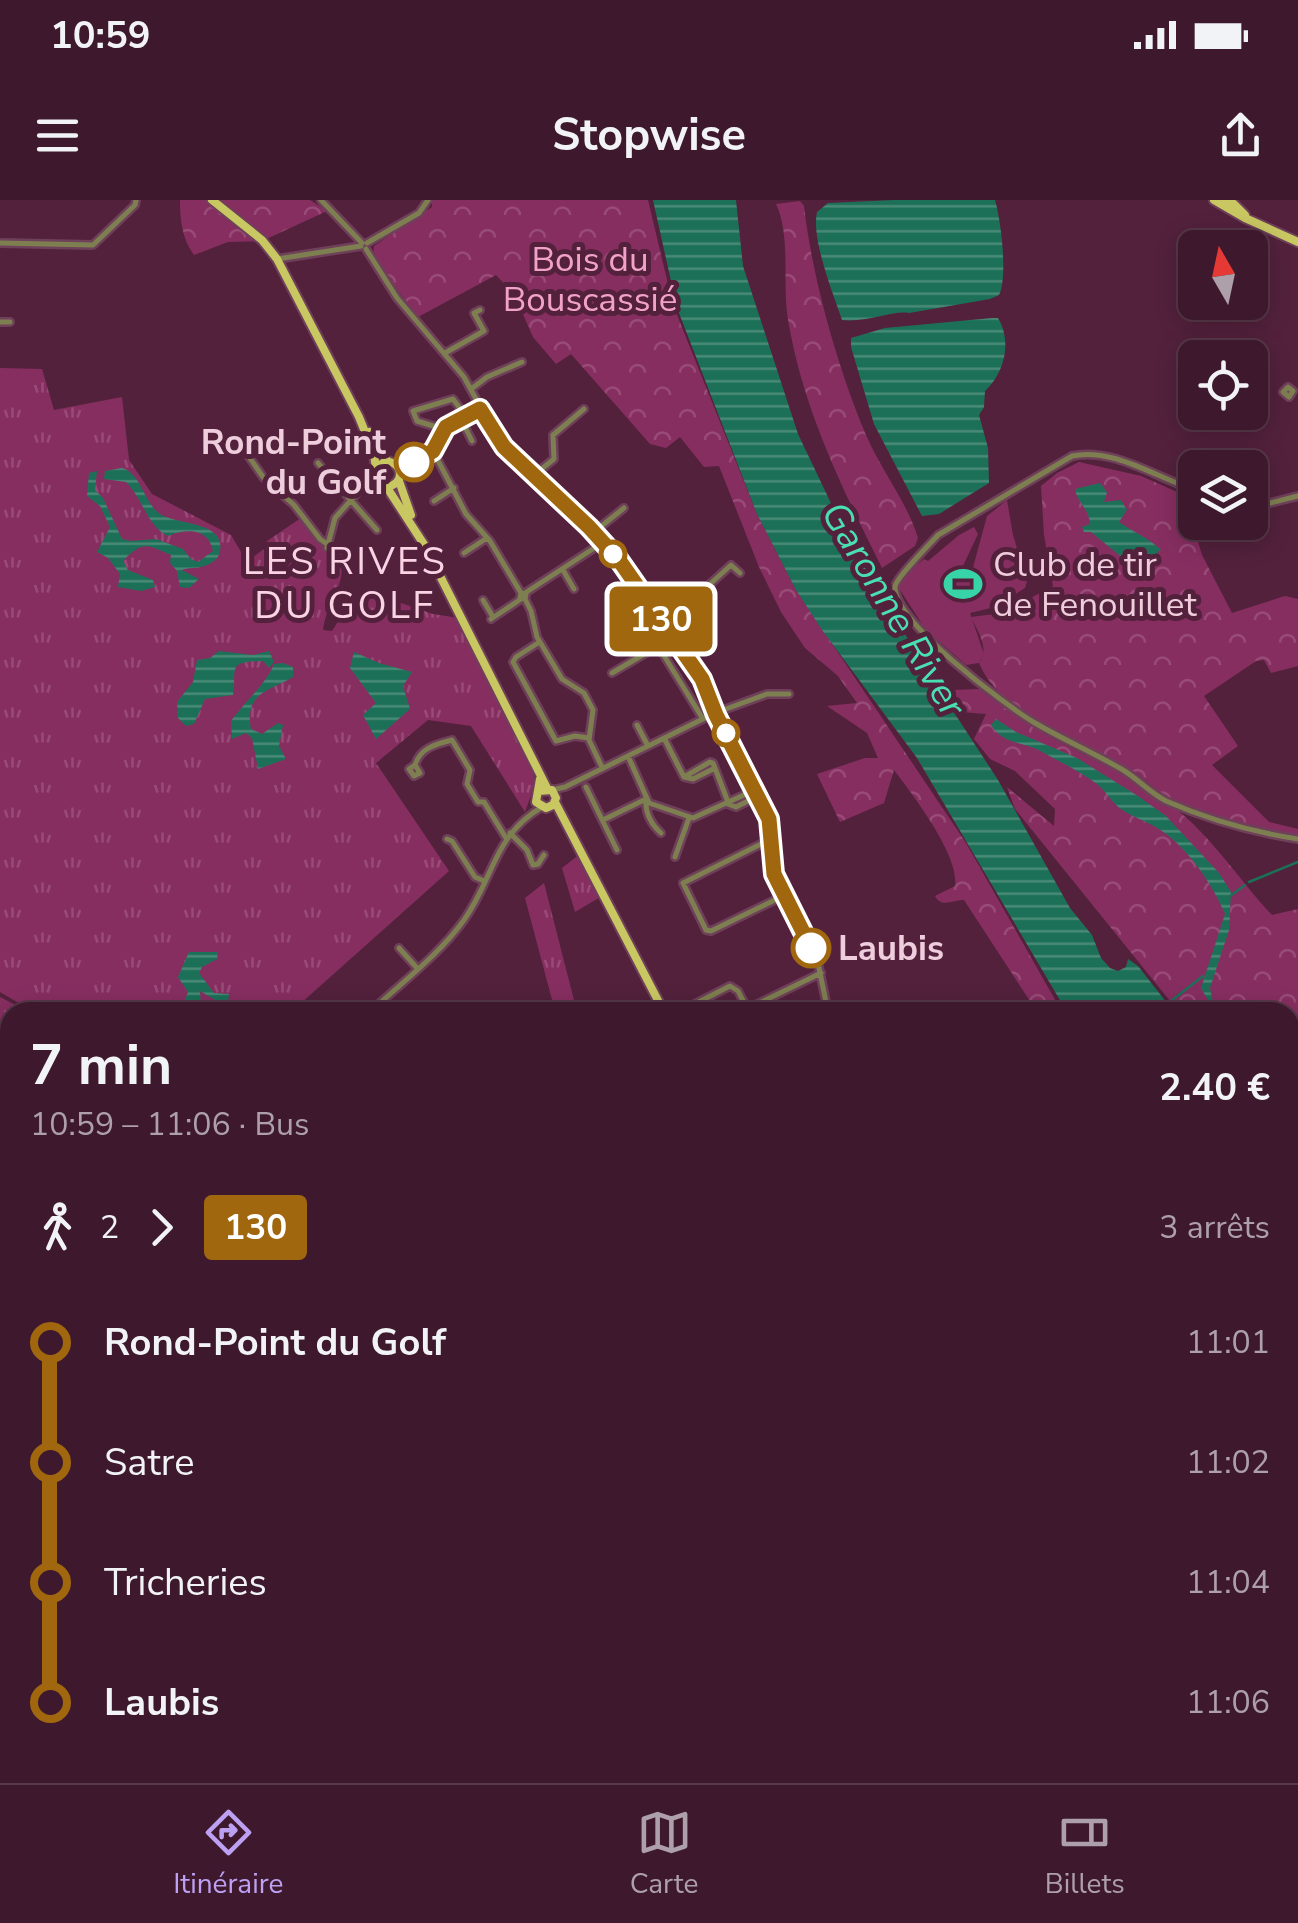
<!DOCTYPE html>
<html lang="fr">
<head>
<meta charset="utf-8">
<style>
  body { margin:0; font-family:"Nunito Sans",sans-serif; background:#492639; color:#f1f3f6; height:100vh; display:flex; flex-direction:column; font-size:38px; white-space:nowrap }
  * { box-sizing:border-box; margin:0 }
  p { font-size:32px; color:#ada0aa }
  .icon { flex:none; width:55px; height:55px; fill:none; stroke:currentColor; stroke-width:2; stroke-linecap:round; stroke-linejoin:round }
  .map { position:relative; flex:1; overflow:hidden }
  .side { position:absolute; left:0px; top:802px; width:1300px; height:782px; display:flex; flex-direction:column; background:#3e192d; border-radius:30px 30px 0 0; box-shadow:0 5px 25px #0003,0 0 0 2px #573849 }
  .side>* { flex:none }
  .badge { padding:0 20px; border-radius:8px; font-size:35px; line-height:65px }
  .needle { width:65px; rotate:351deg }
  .buttons { position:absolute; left:1178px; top:30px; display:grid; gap:20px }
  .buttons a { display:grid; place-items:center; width:90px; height:90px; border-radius:15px; background:#3e192d; box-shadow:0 5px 25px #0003,0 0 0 2px #573849; font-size:50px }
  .map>.badge { position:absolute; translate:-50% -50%; box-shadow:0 0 0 5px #fff }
  .legs { display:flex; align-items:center; gap:15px; height:110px; padding:0 30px; font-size:32px }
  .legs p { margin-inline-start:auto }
  .headline { display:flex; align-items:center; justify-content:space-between; height:170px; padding:0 30px }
  h1 { font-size:55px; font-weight:700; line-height:75px }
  ul { padding:0 30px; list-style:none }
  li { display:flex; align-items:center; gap:35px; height:120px; font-size:38px }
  li i { display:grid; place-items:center; width:15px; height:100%; margin:0 12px; background:currentColor }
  li i::after { content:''; width:25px; height:25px; margin:-12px; border:8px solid; border-radius:50%; background:#3e192d }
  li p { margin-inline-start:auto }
  li:first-child i { background:linear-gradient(#0000 50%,currentColor 0) }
  li:last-child i { background:linear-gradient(currentColor 50%,#0000 0) }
  .status { display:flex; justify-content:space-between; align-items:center; height:70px; padding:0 50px; background:#3e192d; direction:ltr }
  .status svg { height:28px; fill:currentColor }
  header { display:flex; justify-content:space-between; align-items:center; height:130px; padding:0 30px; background:#3e192d; font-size:45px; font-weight:700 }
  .menu { display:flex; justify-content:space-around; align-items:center; height:140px; border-top:2px solid #573849; background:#3e192d; font-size:28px; color:#ada0aa }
  .menu a { display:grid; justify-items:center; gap:5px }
  .menu .current { color:#bca0f2 }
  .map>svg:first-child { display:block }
</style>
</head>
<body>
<div class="status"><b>10:59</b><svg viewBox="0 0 49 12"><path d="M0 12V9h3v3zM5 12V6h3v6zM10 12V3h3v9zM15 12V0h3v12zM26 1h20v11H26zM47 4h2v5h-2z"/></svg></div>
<header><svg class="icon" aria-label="menu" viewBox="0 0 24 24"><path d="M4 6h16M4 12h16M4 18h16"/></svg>Stopwise<svg class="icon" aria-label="share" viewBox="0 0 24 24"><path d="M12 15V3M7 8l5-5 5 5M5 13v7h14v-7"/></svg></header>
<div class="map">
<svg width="1298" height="1583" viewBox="0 0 1298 1583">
  <defs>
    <pattern id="grass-tufts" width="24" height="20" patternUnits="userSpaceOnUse" patternTransform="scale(2.5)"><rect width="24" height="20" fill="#872e61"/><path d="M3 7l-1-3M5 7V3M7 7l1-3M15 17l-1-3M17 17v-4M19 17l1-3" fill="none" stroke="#984b77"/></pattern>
    <pattern id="forest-crowns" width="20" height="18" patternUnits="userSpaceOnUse" patternTransform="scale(2.5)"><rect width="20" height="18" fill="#872e61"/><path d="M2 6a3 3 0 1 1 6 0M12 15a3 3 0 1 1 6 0" fill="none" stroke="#984b77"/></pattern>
    <pattern id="water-rules" width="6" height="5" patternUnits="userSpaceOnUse" patternTransform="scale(2.5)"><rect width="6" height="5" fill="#1d7058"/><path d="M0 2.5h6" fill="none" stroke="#498a77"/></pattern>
  </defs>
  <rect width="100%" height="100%" fill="#53213c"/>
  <path fill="url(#grass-tufts)" d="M0 168 42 169 54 210 122 197 129 260 152 294 231 335 247 362 269 345 267 341 301 318 321 345 347 353 342 359C344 392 327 400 323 430L332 431 347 408 369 392 433 414 459 418 532 565 535 584 525 612 471 526 428 520 376 563 449 671 291 812H34L0 792Z
    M580 654 602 696 575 712 562 668Z
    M544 683 575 804 555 811 525 698Z
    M0 797 29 812H10V910L0 881Z"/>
  <path fill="url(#forest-crowns)" d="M180 0H310L327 11 262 41 228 42 194 55C182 39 180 20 180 0Z
    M432 0H648L673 105 757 314 796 390 966 643 1062 812H1037L964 700C953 699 942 709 935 696L955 686C960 656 913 595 894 570L884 603 840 622 817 574 865 558H878L867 533 827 506 857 503 838 476 805 448 781 412 759 367 719 266 704 267 680 237 666 248 650 244 571 154 556 164 533 137 514 94 496 75 418 117 373 57 374 46 432 7Z
    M800 1 804 6C812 77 838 169 866 235 881 270 907 302 918 338L915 346 882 368C843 290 804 211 789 125 781 87 792 38 776 4Z
    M1079 262 1141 276 1184 295 1202 355 1232 413 1285 396 1298 399V466L1271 473 1264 460 1256 461 1204 496 1238 546 1212 565 1269 622 1298 629V636C1256 632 1210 617 1172 599 1155 591 1144 577 1128 568 1081 541 1001 516 979 463 990 449 978 432 971 417L1003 413 1053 386 1044 335 1041 286 1057 273Z
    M979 489C996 501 1012 514 1030 525 1076 554 1128 572 1172 606 1212 636 1238 679 1272 715L1298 709V931L1290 924V812H1179L1015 609 1007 587 1054 626 1055 609 1015 571 990 559 974 539 986 514 962 512 952 490Z"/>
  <path fill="#872e61" d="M1007 300 1013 335 1027 381 1025 388 995 407 970 413 984 454 979 463 966 465 926 430 898 387 905 374 924 359 928 361 959 335 974 327 978 334 962 368 952 376 972 371 987 316Z"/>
  <path fill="url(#water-rules)" d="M653 0H736L743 66 798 234 849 341 929 474 998 580 1070 708 1092 735 1101 758 1110 768 1118 771 1126 767 1128 759 1138 766 1174 812H1067L917 558 822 430 796 390 757 314 677 108Z
    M894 0H995C1001 20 1008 77 999 95L990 99 909 113C894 110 865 123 842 120 833 93 811 39 817 12L828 3Z
    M992 118H998C1012 141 1005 173 985 191L984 207 979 215 988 248 989 283 939 314 922 316 874 224 851 147V138L885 128Z
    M122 268C141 273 144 303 160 314 176 325 226 321 220 351 219 359 211 364 204 366 196 369 189 367 182 370L199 379 189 388 180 387 177 371 170 363 171 355C148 346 144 339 123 361L128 370 153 380 155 387 141 391 118 387 120 374 108 358 97 352 110 327 100 306 87 296 89 273 97 271 95 290 103 298 122 339 131 341 156 339 183 349 191 359 198 362 213 351C209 328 186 328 168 336 148 327 143 299 126 282L104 279 105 271Z
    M1100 283 1107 292 1104 302 1121 300 1127 310 1119 322C1133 332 1149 338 1161 350L1157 352V360L1142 370 1136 369 1091 332H1084L1082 327 1090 324C1089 308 1077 303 1075 289Z
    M219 451 253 455 269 451 274 462 269 468 263 461C226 462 237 467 233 495L205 499 194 524 186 526 178 518 177 502 193 482 197 460 210 458Z
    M354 452 379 463 412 472 403 486 410 509 376 539 363 515 376 503 350 468Z
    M283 463 293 467V477C270 491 244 492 251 529L262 534 278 523 283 525 279 546 286 559 258 569 252 538 246 533 232 539 231 521C244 503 266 484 274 464Z
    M996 519 1016 532 1077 558 1138 596 1166 616 1219 673 1231 692 1229 730 1210 788 1215 812 1201 788 1225 714C1212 683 1187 647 1159 629 1148 622 1135 618 1124 611 1112 604 1107 592 1097 584 1081 572 1062 563 1044 553 1025 541 1004 546 991 525Z
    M189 752H218L217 759 202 767 199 773 214 793 229 794 228 802 222 804 200 791 201 806H186L184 802 188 792 178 777Z"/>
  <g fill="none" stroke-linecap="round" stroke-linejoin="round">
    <path stroke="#1d7058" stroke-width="2.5" d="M1249 682 1298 662
      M1230 696 1245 685
      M1166 805 1203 776"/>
    <g stroke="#6f4059" stroke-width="10">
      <path id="minor" d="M321 0 362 43
        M0 43 93 45 135 5 136 0
        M367 43 419 13 428 0
        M366 49 397 98 464 177 499 241 589 327 619 361 702 479 716 515 769 619 774 673 817 758 828 812
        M277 59 361 46
        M0 122H10
        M445 153 484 131 474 113 480 110
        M1288 187 1293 191 1289 197 1283 192Z
        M471 189 487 177 522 162
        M461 219 472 241
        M443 229 417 221 413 211 453 199 465 215
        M236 238 263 277 294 305 320 339 327 344
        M433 251 466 314 490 341 521 393 526 394 525 399 520 398 521 393
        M318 263 377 330
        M394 263H410
        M534 275 554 259 553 235 584 209
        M400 276 413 262 433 251 446 227 479 209
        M365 287 381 285
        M1195 290C1157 278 1113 247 1072 256L938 335C930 344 895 379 895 387 894 422 1005 505 1035 523 1064 540 1094 553 1123 570 1138 579 1150 593 1166 601 1207 619 1253 632 1298 639
        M434 301 454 288
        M1250 303H1270L1298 296
        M594 332 624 308
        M327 348 335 318 376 272
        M464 353 487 338
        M563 370 574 389
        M525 393 602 343
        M525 399 531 411 537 437 562 479 584 493 593 510 589 540 602 567
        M483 400 493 417
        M629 406 639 415
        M651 406 639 415 703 519
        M491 419 521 399
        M666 424 731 365 740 373
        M538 443 516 457 513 462 556 541 575 536 589 538
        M612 473 658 446
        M637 525 648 546
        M664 538 684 577
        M628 556 649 603 693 618 755 590
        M415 565 420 573 414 576 409 569 415 565C420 548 436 544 452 540L470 570 467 584 478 602H484L506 638
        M713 569 693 579 684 577 710 562 713 563 728 602
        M586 587 617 650
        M552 590 565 587 715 513 767 494H789
        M728 604 736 607 758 596
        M603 620 646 599C645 613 651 624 661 633
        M510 633 527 650 533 665 538 664 544 655
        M447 639 452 641 475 677 484 681
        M771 639 683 683 706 730 711 731 785 695
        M675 657 689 618
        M399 748 417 768
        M747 809 821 773
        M370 812C401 783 439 755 464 720 494 678 493 636 542 607
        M679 812 730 786 738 791 749 812
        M0 923 10 928
        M0 1130 10 1119
        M1290 1136 1296 1131 1295 1123
        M1290 1222 1298 1228
        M1294 1395 1298 1403
        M1290 1472 1298 1467
        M1290 1480 1298 1476
        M1290 1505 1298 1512
        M1290 1567 1298 1561
        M1290 1571 1298 1566
        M621 1575 626 1583
        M795 1575H803
        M992 1575 997 1583
        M1184 1575 1187 1583
        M687 1583 697 1575
        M918 1583 929 1575
        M1228 1583 1236 1575
        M1266 1583 1278 1575
        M1273 1583 1284 1575"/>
    </g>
    <g stroke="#6f4059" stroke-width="12">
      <path id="major" d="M212 0 262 40 277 59 359 217 374 254 376 269
        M1214 0 1245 18 1298 42
        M1219 2 1234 4 1245 15
        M369 232 388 262
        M376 274a12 12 0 1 1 24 0a12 12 0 1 1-24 0Z
        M399 281 411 315
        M386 286 425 346 547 588
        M539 591 552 590 556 598 553 605 546 608 536 602 540 579
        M555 602 664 812
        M1135 1575 1142 1583
        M210 1583 218 1575
        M218 1583 226 1575"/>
    </g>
    <g stroke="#6f4059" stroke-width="15">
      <path id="highway" d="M511 1575 515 1583
        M579 1575 582 1583
        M534 1583 538 1575"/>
    </g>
    <use href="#minor" stroke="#7e7f50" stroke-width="5"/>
    <use href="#major" stroke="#c8c762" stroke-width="8"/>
    <use href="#highway" stroke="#e5e467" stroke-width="10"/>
    <path stroke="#c39db0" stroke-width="2.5" d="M616 1575 621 1583"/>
  </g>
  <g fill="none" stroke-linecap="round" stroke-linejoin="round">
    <g stroke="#fff" stroke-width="22">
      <path id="line-1" d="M414 262 433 251 446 227 480 209 504 247 589 327 619 360 702 479 716 515 769 619 774 674 811 748"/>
    </g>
    <use href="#line-1" stroke="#a0670f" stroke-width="15"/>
  </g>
  <defs>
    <g id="stadium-bare" transform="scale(3)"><path d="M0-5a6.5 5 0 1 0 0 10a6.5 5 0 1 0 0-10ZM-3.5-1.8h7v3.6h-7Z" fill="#36d4a7" stroke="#53213c" stroke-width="2.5" paint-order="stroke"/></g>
  </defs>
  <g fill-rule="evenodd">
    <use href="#stadium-bare" x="963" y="384"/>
  </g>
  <g fill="#fff" stroke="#a0670f" stroke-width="5">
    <circle cx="414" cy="262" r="18"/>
    <circle cx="613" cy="354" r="12"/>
    <circle cx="726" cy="533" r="12"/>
    <circle cx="811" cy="748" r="18"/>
  </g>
  <g text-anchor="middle" stroke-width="10" stroke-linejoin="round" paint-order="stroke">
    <g font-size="35" fill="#f2a2c9" stroke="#53213c">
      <text x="590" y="71">Bois du<tspan x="590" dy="40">Bouscassié</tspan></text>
    </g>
    <g font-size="35" font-weight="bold" fill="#eecddc" stroke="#53213c" text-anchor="end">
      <text x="386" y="254">Rond-Point<tspan x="386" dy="40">du Golf</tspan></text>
      <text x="838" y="760" text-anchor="start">Laubis</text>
    </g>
    <g font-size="35" fill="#eecddc" stroke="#53213c" text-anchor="start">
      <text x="993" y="376">Club de tir<tspan x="993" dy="40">de Fenouillet</tspan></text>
    </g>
    <g font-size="38" letter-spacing="2.5" fill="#fad3e5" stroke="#53213c">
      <text x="345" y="374">LES RIVES<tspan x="345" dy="44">DU GOLF</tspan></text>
    </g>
    <g font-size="38" font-style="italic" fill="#4adfb2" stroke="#53213c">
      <text transform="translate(894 409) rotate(59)" y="13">Garonne River</text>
    </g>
  </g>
</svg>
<div class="buttons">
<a><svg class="needle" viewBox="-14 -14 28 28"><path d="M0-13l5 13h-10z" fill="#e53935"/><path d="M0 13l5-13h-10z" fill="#ada0aa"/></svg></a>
<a><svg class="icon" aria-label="locate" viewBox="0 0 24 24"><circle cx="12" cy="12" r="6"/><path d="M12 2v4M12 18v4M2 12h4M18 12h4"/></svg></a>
<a><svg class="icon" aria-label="layers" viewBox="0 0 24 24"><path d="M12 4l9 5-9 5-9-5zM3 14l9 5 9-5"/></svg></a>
</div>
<b class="badge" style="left:661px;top:419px;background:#a0670f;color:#fff">130</b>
<section class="side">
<div class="headline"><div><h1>7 min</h1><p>10:59 – 11:06 · Bus</p></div><b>2.40 €</b></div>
<div class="legs"><svg class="icon" aria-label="walk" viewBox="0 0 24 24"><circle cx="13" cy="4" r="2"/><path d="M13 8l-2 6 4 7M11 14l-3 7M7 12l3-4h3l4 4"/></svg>2<svg class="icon" aria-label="forward" viewBox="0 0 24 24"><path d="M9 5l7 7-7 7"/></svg><b class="badge" style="background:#a0670f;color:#fff">130</b><p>3 arrêts</p></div>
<ul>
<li><i style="color:#a0670f"></i><b>Rond-Point du Golf</b><p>11:01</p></li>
<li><i style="color:#a0670f"></i><span>Satre</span><p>11:02</p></li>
<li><i style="color:#a0670f"></i><span>Tricheries</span><p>11:04</p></li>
<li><i style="color:#a0670f"></i><b>Laubis</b><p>11:06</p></li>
</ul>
</section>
</div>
<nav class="menu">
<a class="current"><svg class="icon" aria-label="directions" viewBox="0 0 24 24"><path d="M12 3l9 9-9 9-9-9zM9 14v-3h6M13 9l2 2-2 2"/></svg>Itinéraire</a>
<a><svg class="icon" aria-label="map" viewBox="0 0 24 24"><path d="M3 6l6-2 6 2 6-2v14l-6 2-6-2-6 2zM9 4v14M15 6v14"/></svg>Carte</a>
<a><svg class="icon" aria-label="tickets" viewBox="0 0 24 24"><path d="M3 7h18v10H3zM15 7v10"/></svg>Billets</a>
</nav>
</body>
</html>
